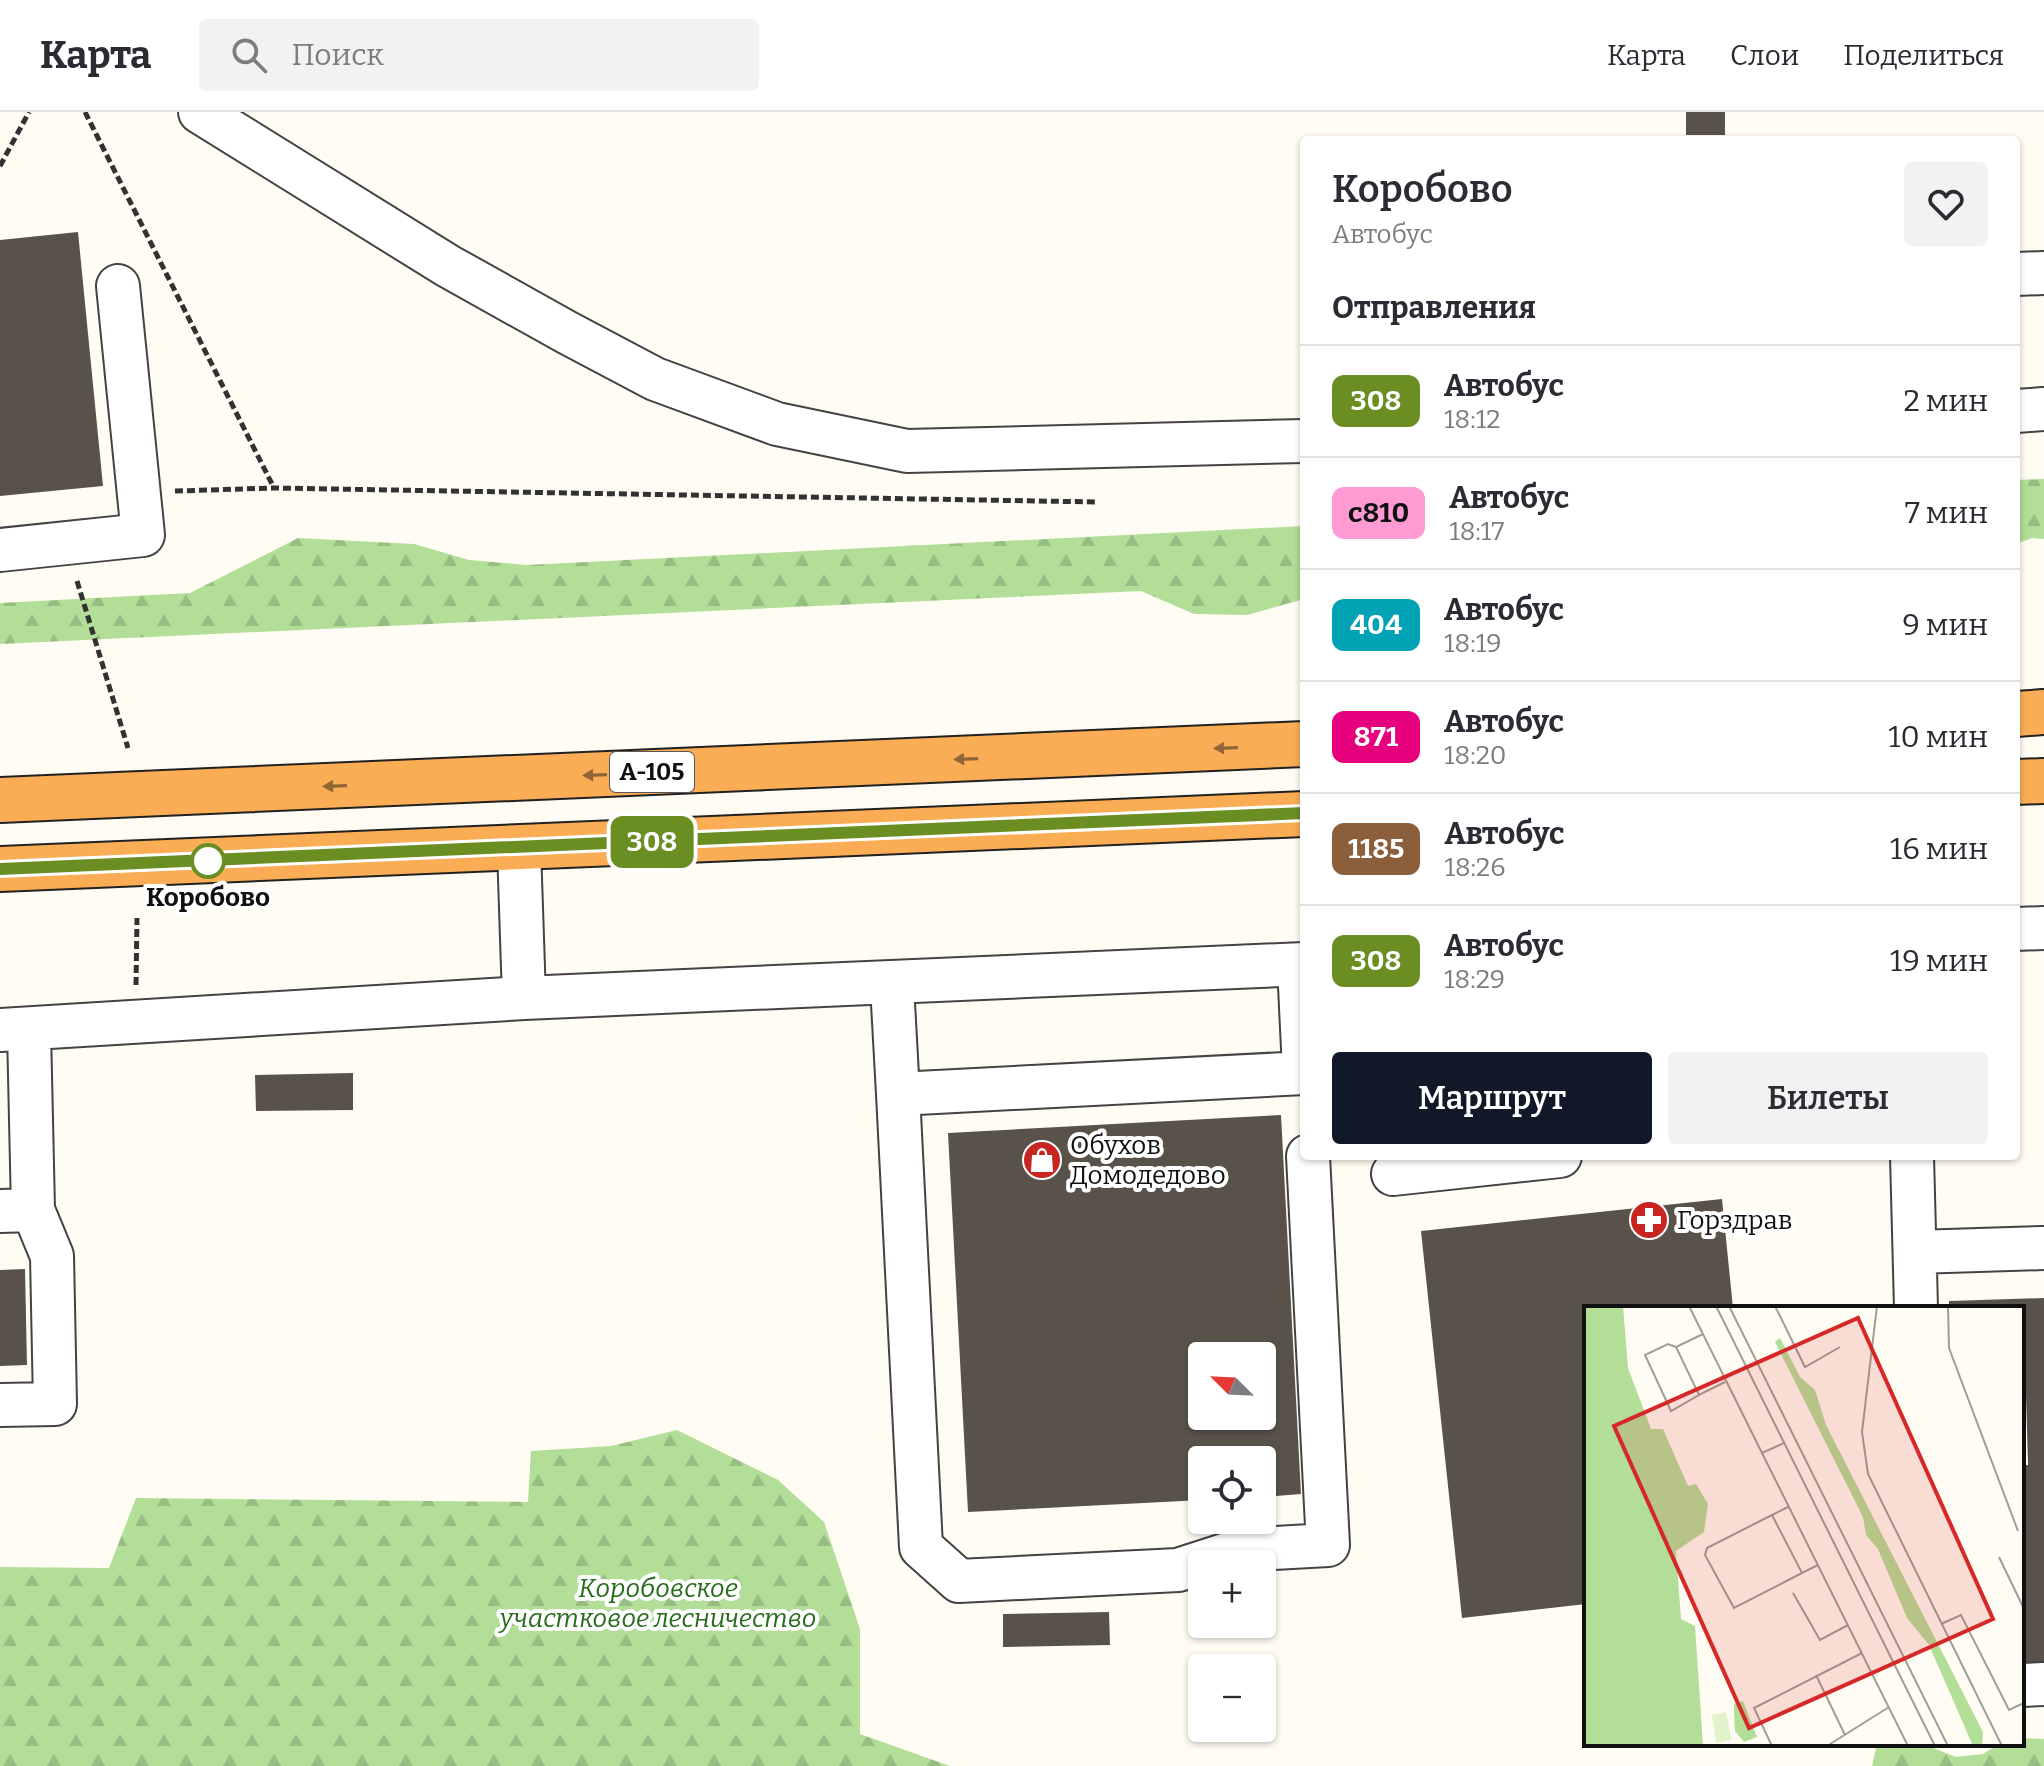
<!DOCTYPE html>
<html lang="ru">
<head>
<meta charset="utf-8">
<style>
  body { margin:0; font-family:Bitter,serif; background:#f2f2f3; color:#2b2b33; height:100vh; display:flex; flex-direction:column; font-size:30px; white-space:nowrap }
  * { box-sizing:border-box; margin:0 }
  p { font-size:26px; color:#7c7c81 }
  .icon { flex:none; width:44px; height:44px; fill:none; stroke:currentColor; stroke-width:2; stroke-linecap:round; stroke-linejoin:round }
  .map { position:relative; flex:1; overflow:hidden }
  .drawer { position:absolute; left:1300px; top:24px; width:720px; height:1024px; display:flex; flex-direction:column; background:#fff; border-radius:8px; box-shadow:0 2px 6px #0004 }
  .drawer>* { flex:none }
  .badge { padding:0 16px; border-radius:12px; font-size:28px; line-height:52px }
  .needle { width:52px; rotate:294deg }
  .tools { position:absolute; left:1188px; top:1230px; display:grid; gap:16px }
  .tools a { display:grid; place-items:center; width:88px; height:88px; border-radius:8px; background:#fff; box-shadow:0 2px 6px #0004; font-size:40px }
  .map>.badge { position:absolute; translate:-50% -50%; box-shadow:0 0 0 4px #fff }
  h2 { padding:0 32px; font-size:30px; line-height:72px }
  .round { display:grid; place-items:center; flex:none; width:84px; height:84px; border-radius:8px; background:#f2f2f3 }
  .overview { display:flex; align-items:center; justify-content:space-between; height:136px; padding:0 32px }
  h1 { font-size:38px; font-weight:600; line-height:60px }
  .cta { display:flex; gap:16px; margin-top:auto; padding:16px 32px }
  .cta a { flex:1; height:92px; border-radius:8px; background:#111827; color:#fff; font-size:32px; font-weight:600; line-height:92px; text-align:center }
  .cta a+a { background:#f2f2f3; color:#2b2b33 }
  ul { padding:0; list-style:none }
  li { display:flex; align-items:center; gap:24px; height:112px; padding:0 32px; border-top:2px solid #e1e1e2 }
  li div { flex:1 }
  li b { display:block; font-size:30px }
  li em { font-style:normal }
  li .badge { min-width:88px; font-weight:700; text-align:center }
  header { display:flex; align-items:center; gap:48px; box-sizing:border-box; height:112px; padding:0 40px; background:#fff; border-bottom:2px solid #e1e1e2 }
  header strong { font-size:38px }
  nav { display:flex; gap:44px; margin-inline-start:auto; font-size:28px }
  .search { width:560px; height:72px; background:#f2f2f3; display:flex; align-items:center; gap:20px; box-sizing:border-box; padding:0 28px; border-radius:8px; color:#7c7c81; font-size:30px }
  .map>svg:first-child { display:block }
</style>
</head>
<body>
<header>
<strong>Карта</strong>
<div class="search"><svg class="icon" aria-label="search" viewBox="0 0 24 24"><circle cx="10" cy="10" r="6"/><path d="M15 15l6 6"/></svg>Поиск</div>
<nav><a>Карта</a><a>Слои</a><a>Поделиться</a></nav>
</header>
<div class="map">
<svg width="2044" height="1654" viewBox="0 0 2044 1654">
  <defs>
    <pattern id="forest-firs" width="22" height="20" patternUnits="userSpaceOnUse" patternTransform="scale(2)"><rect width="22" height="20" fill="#b2de98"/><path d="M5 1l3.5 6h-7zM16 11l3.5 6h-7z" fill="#98bd82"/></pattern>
  </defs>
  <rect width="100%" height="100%" fill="#fffdf3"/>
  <path fill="url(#forest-firs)" d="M2044 367V427L2032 426 2016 432V368Z
    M1304 414V487L1247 503 1194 502 1141 479 0 532V491L190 481 298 426 414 432 469 448 527 453Z
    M677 1318 778 1368 824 1410 860 1517V1622L950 1654H0V1455L109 1456 136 1386 528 1390 531 1339 611 1334Z
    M2022 1626 2044 1627V1654H1872L1877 1632H1923L1956 1645 1983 1642 1999 1632H2022Z"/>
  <path fill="#59524b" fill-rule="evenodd" d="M1686 0H1725V23H1686Z
    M78 120 103 374 0 384V128Z
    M353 961V998L256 999 255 963Z
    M1281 1003 1301 1382 1262 1385V1348H1202V1388L968 1400 948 1021ZM1202 1244H1262V1304H1202Z
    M1722 1087 1733 1196H1586V1492L1462 1506 1421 1119Z
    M25 1157 27 1253 0 1254V1158Z
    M2044 1186V1553H2022V1353H2028L2026 1283H2022V1196H1949V1189Z
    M1109 1500 1110 1533 1003 1535V1502Z"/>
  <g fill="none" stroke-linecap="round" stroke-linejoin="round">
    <g stroke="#434343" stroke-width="46">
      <path id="minor" d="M200 0 448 154 568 221 655 267 777 312 907 339 1304 329
        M2016 162 2044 161
        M2016 299 2044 297
        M0 438 143 423 118 174
        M2016 817 2044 816
        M1299 853 1304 958
        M892 873 898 982 1304 961
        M524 886 1304 852
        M0 918 524 886 519 736
        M898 982 921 1435 959 1469 1178 1458 1240 1438 1328 1433 1308 1044
        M1912 1044 1916 1196
        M1393 1062 1560 1044
        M0 1099 33 1098 29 918
        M1915 1140 2044 1136
        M0 1293 55 1292 52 1144 33 1098
        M2022 1573 2044 1572"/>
    </g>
    <g stroke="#212121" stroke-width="48">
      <path id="highway" d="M2016 602 2044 600
        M2016 670 2044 669
        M0 688 1304 632
        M0 757 1304 702"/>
    </g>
    <path stroke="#323232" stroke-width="5" stroke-dasharray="8 4" stroke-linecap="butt" d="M85 0 274 376
      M0 54 29 0
      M175 379 274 376 1098 390
      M77 469 128 636
      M136 873 137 806"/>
    <use href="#minor" stroke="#fff" stroke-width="42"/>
    <use href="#highway" stroke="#faad55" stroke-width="44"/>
  </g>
  <defs><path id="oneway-solid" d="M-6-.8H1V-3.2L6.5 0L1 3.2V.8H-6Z" transform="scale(2)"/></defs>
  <g fill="#916636">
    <use href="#oneway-solid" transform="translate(1226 636) rotate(178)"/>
    <use href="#oneway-solid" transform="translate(966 647) rotate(178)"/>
    <use href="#oneway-solid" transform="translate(595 663) rotate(178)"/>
    <use href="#oneway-solid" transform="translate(335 674) rotate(178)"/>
  </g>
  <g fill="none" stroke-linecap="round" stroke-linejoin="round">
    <g stroke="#fff" stroke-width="18">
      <path id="line" d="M0 757 1304 701"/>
    </g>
    <use href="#line" stroke="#6b8e23" stroke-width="12"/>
  </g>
  <defs>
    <g id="shop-disc" transform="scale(2)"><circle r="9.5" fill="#c82420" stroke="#fff"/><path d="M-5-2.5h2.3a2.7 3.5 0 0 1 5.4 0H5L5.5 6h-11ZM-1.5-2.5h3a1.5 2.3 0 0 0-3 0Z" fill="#fff"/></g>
    <g id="pharmacy-disc" transform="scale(2)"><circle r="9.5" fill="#c82420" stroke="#fff"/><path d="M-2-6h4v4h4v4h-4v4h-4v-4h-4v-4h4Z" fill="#fff"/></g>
  </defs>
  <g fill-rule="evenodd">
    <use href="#shop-disc" x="1042" y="1048"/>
    <use href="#pharmacy-disc" x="1649" y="1108"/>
  </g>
  <circle fill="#fff" stroke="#6b8e23" stroke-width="4" cx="208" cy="749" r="16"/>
  <g text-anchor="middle" stroke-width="8" stroke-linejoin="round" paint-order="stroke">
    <rect fill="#fff" stroke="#585858" stroke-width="2" x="610" y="640" width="84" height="40" rx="6"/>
    <g font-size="24" font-weight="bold" fill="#101010">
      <text x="652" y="668">А-105</text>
    </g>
    <g font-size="26" font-weight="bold" fill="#101010" stroke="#fff">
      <text x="208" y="794">Коробово</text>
    </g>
    <g font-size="26" fill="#101010" stroke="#fff" text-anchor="start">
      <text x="1070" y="1042">Обухов<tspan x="1070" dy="30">Домодедово</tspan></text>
      <text x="1677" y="1117">Горздрав</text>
    </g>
    <g font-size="26" font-style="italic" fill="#276c1c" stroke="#fff">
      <text x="658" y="1485">Коробовское<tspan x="658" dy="30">участковое лесничество</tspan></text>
    </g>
  </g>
  <g transform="translate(1584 1194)">
    <rect width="440" height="440" fill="#fffdf3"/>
    <path d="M0 0H39L44 62 67 123H79L104 180 112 178 124 198 120 226 92 245 97 313 111 320 119 440H0ZM196 32 216 71 231 84 242 119 399 426 398 440H389L345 339 323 312 294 243 282 229 279 211 191 36ZM159 395 173 431 160 436 151 425 150 407V398Z" fill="#b2de98"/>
    <path d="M142 406 148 434 132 437 128 409Z" fill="#e2f3cc"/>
    <path fill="none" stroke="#9f9e98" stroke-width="2" d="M105 0 178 147 200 137M132 0 351 440M145 0 364 440M191 0 221 61 256 41M293 0 278 126 284 168 418 440M364 0 365 42 434 225M119 28 92 41 115 89 141 76M92 41 84 38 61 49 87 105 115 89M178 147 324 440M204 201 188 209 218 267 234 259M188 209 123 242 121 249 150 302 218 267M415 251 440 303M209 287 236 334 264 319M357 318 377 309 425 404 440 397M232 369 261 429M188 440 170 402 278 347M243 440 305 401"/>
    <path fill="#d62828" fill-opacity="0.15" stroke="#d62828" stroke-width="4" d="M274 12 409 313 165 422 30 120Z"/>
    <rect width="440" height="440" fill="none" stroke="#101010" stroke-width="4"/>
  </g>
</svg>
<div class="tools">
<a><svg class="needle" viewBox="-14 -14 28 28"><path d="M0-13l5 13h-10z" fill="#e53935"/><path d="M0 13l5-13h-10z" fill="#7c7c81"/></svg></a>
<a><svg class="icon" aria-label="locate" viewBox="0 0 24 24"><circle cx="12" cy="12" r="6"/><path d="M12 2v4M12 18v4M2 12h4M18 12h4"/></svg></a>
<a>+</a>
<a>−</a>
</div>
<b class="badge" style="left:652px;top:730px;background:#6b8e23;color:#fff">308</b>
<section class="drawer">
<div class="overview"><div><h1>Коробово</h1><p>Автобус</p></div><a class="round"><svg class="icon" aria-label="heart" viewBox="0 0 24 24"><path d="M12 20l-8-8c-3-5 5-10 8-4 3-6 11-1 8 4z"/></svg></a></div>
<h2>Отправления</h2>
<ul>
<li><span class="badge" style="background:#6b8e23;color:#fff">308</span><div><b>Автобус</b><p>18:12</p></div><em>2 мин</em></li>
<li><span class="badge" style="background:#ff9ad2;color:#111">с810</span><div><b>Автобус</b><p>18:17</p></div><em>7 мин</em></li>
<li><span class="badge" style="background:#00a3b4;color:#fff">404</span><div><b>Автобус</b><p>18:19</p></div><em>9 мин</em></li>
<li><span class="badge" style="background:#e6007e;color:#fff">871</span><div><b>Автобус</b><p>18:20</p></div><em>10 мин</em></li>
<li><span class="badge" style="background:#8b5e3c;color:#fff">1185</span><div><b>Автобус</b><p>18:26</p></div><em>16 мин</em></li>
<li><span class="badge" style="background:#6b8e23;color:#fff">308</span><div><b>Автобус</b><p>18:29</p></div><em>19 мин</em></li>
</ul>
<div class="cta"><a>Маршрут</a><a>Билеты</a></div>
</section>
</div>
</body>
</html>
